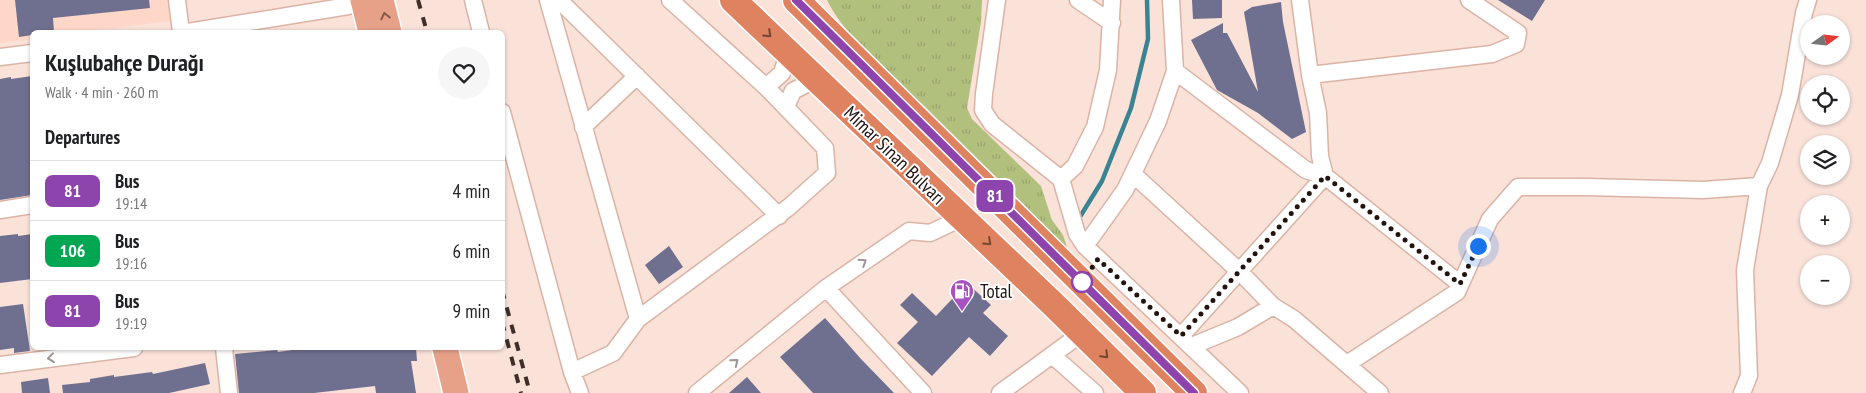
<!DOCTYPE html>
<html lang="en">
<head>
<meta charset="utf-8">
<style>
  body { margin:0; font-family:"PT Sans Narrow",sans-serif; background:#f6f6f6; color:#202124; height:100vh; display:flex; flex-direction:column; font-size:19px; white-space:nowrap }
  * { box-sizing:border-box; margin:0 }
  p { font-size:16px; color:#757577 }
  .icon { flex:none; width:28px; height:28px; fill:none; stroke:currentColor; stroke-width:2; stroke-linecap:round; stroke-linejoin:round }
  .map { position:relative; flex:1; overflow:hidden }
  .sheet { position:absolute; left:30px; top:30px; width:475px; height:320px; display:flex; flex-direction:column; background:#fff; border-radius:8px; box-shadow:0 1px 4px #0004 }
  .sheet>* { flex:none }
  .badge { padding:0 10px; border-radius:8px; font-size:18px; line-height:32px }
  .needle { width:32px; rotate:75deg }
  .controls { position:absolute; left:1800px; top:15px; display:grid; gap:10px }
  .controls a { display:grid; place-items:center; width:50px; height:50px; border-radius:50%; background:#fff; box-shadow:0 1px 4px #0004; font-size:25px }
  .you { position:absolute; width:25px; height:25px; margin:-12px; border:4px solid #fff; border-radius:50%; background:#1a73e8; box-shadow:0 0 0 8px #1a73e833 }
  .map>.badge { position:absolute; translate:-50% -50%; box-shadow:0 0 0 2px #fff }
  h2 { padding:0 15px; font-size:19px; line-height:45px }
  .round { display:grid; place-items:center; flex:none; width:52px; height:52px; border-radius:26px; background:#f6f6f6 }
  .head { display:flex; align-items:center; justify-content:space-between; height:85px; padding:0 15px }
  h1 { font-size:24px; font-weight:700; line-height:38px }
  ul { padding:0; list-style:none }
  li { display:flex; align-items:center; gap:15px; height:60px; padding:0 15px; border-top:1px solid #e0e0e0 }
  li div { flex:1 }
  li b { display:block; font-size:19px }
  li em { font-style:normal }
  li .badge { min-width:55px; font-weight:700; text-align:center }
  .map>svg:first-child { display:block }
</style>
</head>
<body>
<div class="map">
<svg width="1866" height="393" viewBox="0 0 1866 393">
  <defs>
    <pattern id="grass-tufts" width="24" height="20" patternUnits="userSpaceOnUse" patternTransform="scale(1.25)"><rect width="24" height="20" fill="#b2c07e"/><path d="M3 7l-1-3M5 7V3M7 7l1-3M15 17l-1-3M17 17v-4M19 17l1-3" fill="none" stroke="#99a46c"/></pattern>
  </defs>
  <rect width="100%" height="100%" fill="#fae2d9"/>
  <path fill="#fed7c9" d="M0 0H169L171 21 80 32H32V39L0 43Z"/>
  <path fill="url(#grass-tufts)" d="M827 0H982L981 22 967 108 972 119 1041 186 1052 220 1063 235 1068 250C1007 198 951 140 896 81 872 56 842 31 827 0Z"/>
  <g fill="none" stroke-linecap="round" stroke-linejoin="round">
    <path stroke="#398490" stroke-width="4.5" d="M1078 220 1102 181 1131 108 1148 39 1147 0"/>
  </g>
  <path fill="#6f6f8f" d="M15 0H149L150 8 53 18 54 32H32V35L19 37Z
    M1192 0H1222V18L1193 19Z
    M1498 0H1545L1532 21Z
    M1281 2 1283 22 1306 132 1292 139 1258 113 1217 90 1191 40 1223 23V33H1227L1258 92 1244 12 1252 7Z
    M32 76V195L0 200V79L11 77V79Z
    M18 234V236L32 234V279L0 283V236Z
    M669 246 683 267 659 284 645 265Z
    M967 283 991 305 983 313 1008 336 990 356 969 337 932 376 897 343 918 322 900 305 912 293 936 316Z
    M23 304 30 351 14 353V348L0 350V307Z
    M825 318 861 359 894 393H813L780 357Z
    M307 348H416L417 361H411L416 393H376L375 386 314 393H239L235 354 277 350 278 352Z
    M205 363 210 384 169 393H63L62 385 90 382V379L114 375V377L152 372 153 374Z
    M747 377 761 393H729Z
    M48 378 50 393H22L21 382Z"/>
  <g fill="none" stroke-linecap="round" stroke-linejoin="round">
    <g stroke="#dab3a5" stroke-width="19">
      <path id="minor" d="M177 0 181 32
        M473 0 481 32
        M548 0 638 319
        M559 0 779 216
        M997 0 984 94 983 110 992 124 1061 179 1077 234 1085 246 1240 393
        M1078 0 1112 23
        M1300 0 1310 75 1318 113 1320 156 1325 176 1460 284
        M188 32 348 6
        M0 57 32 53
        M1175 71 1306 170 1325 176 1181 336
        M1310 75 1492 54 1516 44 1518 33 1469 0
        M766 87 782 73 788 53
        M786 107 793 91 816 79
        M502 112 572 372 580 393
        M583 127 637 76
        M1133 174 1239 271 1273 306
        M1061 179 1075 166 1095 127 1108 70 1112 0
        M0 210 32 205
        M1085 246 1125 190 1158 121 1175 71 1171 0
        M826 288 923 393
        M1192 346 1238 327 1273 306 1294 319 1380 393
        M224 348 229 393
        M1052 355 1095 393
        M1347 364 1457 292 1490 219 1518 187H1587L1703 190 1759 186
        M0 365 134 348
        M572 372 613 353 638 319 789 207 827 173 825 148 766 87 670 0
        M697 393 826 288 909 231 930 233 962 218
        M1000 393 1082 333
        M1742 393 1749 376 1745 270 1759 186 1770 163 1790 95 1804 13 1808 0"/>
    </g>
    <g stroke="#fff" stroke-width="28">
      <path id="primary" d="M363 0 371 32
        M381 0 389 32
        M445 348 456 393"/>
    </g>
    <g stroke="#fff" stroke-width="29">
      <path id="trunk" d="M733 0 1055 306 1143 393
        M796 0 1194 393"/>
    </g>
    <use href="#minor" stroke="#fff" stroke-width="16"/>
    <use href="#primary" stroke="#e7a188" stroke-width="25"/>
    <use href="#trunk" stroke="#df8260" stroke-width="26"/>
    <path stroke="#3f2f2a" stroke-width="4" stroke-dasharray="9 9" stroke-linecap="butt" d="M418 0 427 32
      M502 290 530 393
      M502 322 521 393"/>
  </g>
  <defs><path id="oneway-chevron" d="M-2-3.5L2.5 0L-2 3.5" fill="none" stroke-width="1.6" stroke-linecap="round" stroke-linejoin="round" transform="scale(1.25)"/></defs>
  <use stroke="#845a4b" href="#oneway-chevron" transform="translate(385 16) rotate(-103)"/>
  <g stroke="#764533">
    <use href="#oneway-chevron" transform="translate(768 34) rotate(44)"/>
    <use href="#oneway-chevron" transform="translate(988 242) rotate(43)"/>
    <use href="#oneway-chevron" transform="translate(1105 355) rotate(45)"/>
  </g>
  <g stroke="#9b9593">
    <use href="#oneway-chevron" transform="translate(863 262) rotate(-34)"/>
    <use href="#oneway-chevron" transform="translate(51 358) rotate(173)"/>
    <use href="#oneway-chevron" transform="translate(735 362) rotate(-39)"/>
  </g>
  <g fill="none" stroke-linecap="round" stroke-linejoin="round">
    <g stroke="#fff" stroke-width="11">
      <path id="line" d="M796 0 1194 393"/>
    </g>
    <use href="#line" stroke="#8e44ad" stroke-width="8"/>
    <path stroke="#21130e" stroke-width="5" stroke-dasharray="0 9" d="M1082 282 1098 259 1181 336 1325 176 1460 284 1478 246"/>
  </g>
  <defs>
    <g id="fuel-pin" transform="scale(1.25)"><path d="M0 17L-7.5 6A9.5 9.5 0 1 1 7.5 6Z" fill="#a852c1" stroke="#fff"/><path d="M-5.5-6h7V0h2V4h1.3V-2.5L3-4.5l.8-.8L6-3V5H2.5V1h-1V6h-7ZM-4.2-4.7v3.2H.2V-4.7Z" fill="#fff"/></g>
  </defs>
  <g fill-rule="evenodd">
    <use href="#fuel-pin" x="962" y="291"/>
  </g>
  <circle fill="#fff" stroke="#8e44ad" stroke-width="2.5" cx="1082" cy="282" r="10"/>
  <g text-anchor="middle" stroke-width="4" stroke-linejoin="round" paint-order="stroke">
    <g font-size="19" fill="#21130e" stroke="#fff">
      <text transform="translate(895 155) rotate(44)" y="7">Mimar Sinan Bulvarı</text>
    </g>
    <g font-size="19" fill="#21130e" stroke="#fff" text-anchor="start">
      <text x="980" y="298">Total</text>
    </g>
  </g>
</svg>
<div class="controls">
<a><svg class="needle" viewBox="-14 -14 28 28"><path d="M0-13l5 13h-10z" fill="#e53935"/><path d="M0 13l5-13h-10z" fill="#757577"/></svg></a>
<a><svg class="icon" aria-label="locate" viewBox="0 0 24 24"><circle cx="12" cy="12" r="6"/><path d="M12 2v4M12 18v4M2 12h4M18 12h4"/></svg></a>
<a><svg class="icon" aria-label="layers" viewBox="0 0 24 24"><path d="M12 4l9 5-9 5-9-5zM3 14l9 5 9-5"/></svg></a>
<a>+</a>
<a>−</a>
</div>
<div class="you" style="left:1478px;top:246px"></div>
<b class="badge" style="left:995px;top:196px;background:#8e44ad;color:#fff">81</b>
<section class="sheet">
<div class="head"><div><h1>Kuşlubahçe Durağı</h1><p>Walk · 4 min · 260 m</p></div><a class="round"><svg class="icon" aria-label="heart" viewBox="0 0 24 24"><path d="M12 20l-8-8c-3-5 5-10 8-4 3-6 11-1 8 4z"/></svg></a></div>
<h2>Departures</h2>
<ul>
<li><span class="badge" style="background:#8e44ad;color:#fff">81</span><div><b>Bus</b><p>19:14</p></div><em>4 min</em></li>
<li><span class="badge" style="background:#00a651;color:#fff">106</span><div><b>Bus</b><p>19:16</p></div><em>6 min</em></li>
<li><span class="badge" style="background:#8e44ad;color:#fff">81</span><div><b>Bus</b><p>19:19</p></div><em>9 min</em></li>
</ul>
</section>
</div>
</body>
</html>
